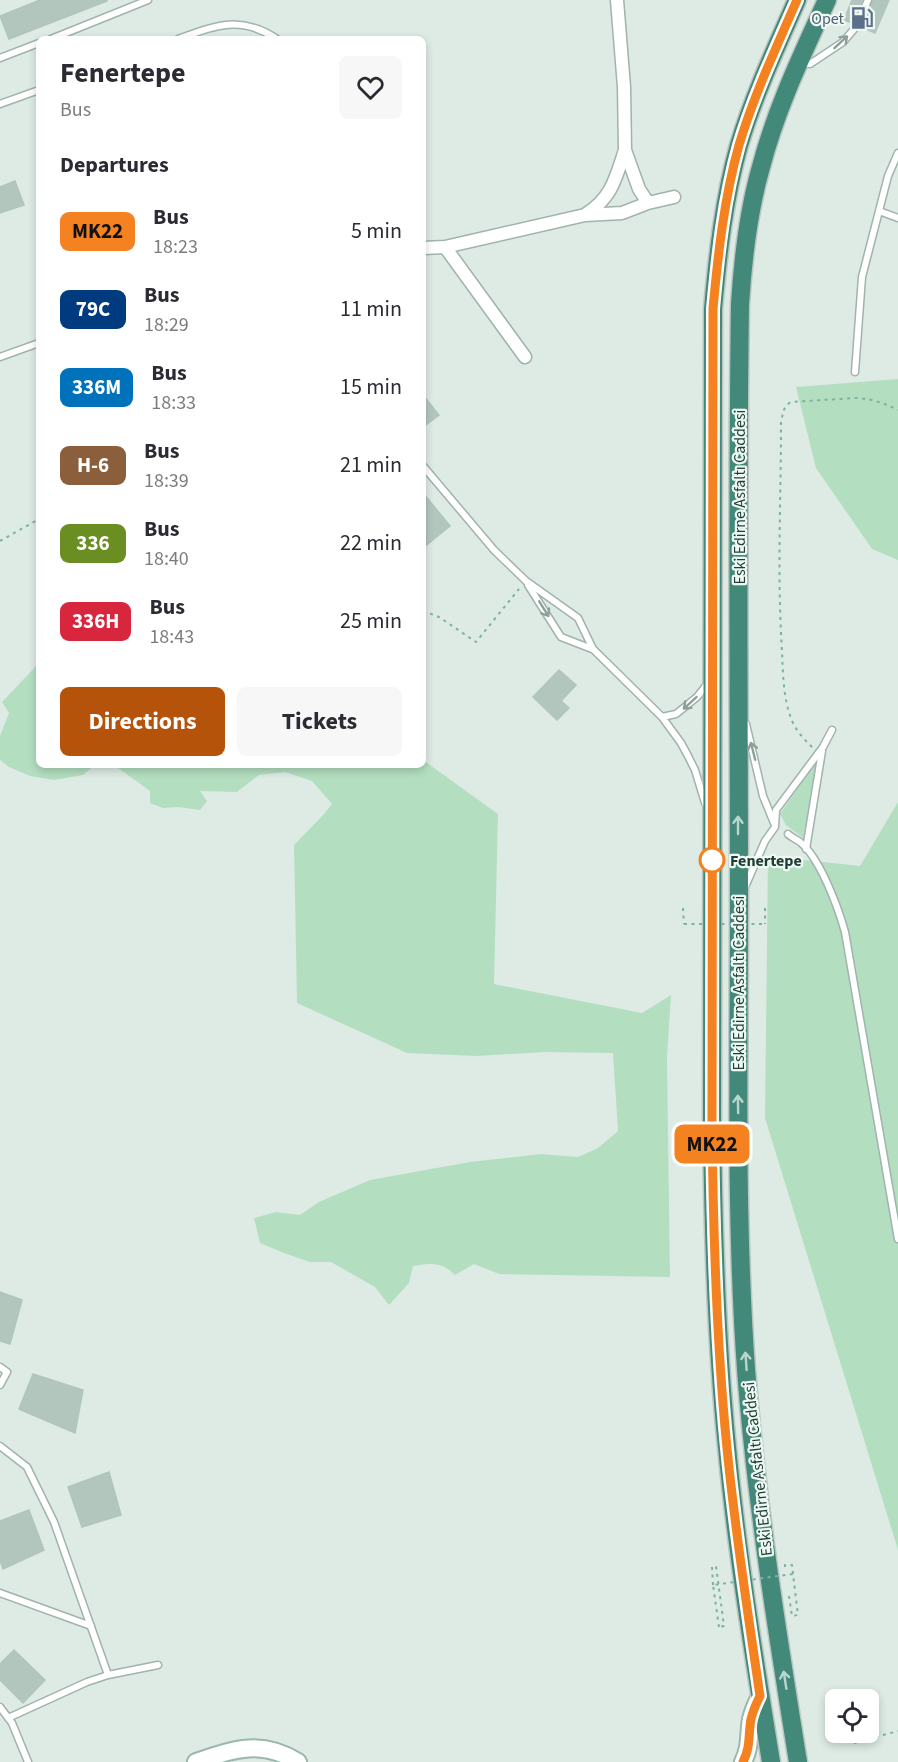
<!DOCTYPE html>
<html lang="en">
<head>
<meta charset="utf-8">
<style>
  body { margin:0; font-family:"Source Sans 3",sans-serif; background:#f7f7f7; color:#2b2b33; height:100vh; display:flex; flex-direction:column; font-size:22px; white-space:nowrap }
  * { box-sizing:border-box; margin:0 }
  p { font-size:20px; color:#7c7c81 }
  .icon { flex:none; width:33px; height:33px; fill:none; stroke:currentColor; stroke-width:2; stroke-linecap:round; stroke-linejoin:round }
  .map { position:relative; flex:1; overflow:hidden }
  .details { position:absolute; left:36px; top:36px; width:390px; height:732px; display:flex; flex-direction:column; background:#fff; border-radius:9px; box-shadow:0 3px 9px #0003 }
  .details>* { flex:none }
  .badge { padding:0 12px; border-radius:9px; font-size:21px; line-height:39px }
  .fabs { position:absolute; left:825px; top:1689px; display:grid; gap:12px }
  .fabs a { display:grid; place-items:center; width:54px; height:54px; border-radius:9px; background:#fff; box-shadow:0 3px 9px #0003; font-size:30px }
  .map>.badge { position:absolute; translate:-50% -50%; box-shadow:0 0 0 3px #fff }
  h2 { padding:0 24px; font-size:22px; line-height:54px }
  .round { display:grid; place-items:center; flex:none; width:63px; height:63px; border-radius:9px; background:#f7f7f7 }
  .headline { display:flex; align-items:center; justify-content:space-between; height:102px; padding:0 24px }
  h1 { font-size:28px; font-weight:700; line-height:45px }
  .primary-button { display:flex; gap:12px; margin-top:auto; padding:12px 24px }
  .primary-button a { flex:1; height:69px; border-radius:9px; background:#b45309; color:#fff; font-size:24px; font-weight:700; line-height:69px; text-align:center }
  .primary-button a+a { background:#f7f7f7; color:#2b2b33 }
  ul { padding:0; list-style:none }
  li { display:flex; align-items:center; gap:18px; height:78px; padding:0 24px }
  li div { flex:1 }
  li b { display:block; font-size:22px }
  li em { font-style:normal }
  li .badge { min-width:66px; font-weight:700; text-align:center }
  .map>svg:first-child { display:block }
</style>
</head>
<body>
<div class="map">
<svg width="898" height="1762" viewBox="0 0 898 1762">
  <rect width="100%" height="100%" fill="#deebe5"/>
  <path fill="#b3dfc0" d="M898 379V560L872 549 816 468 796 387Z
    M39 663V765H95L83 775 54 780 30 776 9 767 0 760V736L9 713 2 702Z
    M818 759 803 838 786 825 780 814Z
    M423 760 498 814 494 984 642 1013 671 995 667 1057 670 1277 499 1274 474 1264 455 1275C442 1262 431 1263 413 1266L409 1283 389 1305 375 1287 331 1262H310L284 1253 260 1243 254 1218 276 1212 300 1215 319 1202 370 1180 470 1162 541 1154 578 1157 598 1148 618 1131 613 1053 545 1052 477 1056 407 1053 297 1003 294 845 324 814 332 804 312 781 285 772 259 775 237 792 200 791 207 801 200 810 178 807 163 808 150 803V791L114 765H423Z
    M898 802V1550L765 1118 768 856 860 866Z"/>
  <path fill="#b3c6be" stroke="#afc5bd" stroke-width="1.5" d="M40 0H107V1L9 39 0 16Z
    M852 0H862L852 23 844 20Z
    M873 0H889L875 33 861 27Z
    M15 181 24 205 0 213V187Z
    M423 395 439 415 423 427Z
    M423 493 450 526 423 548Z
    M559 670 576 685 561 701 569 708 557 720 533 697Z
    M0 1292 22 1300 10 1344 0 1341Z
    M33 1374 83 1390 75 1433 19 1409Z
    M109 1472 121 1515 82 1527 68 1487Z
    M29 1510 44 1550 3 1569 0 1560V1521Z
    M14 1650 45 1680 23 1703 0 1680V1664Z"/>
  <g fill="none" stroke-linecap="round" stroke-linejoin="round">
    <g stroke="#a0b3ad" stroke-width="9">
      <path id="service" d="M51 39 148 0
        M178 39C216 25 241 15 277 39
        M0 58 39 43
        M802 63 810 64 843 42 855 28 868 0
        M0 104 39 90
        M879 211 898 218
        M0 357 39 343
        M855 372 862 277 888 176 898 153
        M423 466 494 550 526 581 578 618 593 649 662 717 681 743 688 756 695 770 705 803
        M528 585 561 637 592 649
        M662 717 676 714 697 697 708 683
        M746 724 763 796 774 823
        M788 834C791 837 796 839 800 842 820 858 838 907 845 932L898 1239
        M806 849 822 751
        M745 887 765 841 775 827 776 810 823 747 832 730
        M0 1367 7 1372 0 1385
        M0 1446 27 1467 54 1522 108 1675 87 1682 8 1718
        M0 1593 91 1626
        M108 1675 158 1665
        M0 1707 12 1723 28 1762"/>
    </g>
    <g stroke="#a0b3ad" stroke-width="15">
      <path id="minor" d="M617 0 624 87 625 150 639 189 648 203
        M586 214C612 198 616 177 625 150
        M445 247 525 357
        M423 248 445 247 585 215 622 213 648 203 674 197"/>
    </g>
    <g stroke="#9bb8ae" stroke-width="20">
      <path id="secondary" d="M196 1762C234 1749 261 1739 298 1762
        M743 1762C751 1746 748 1735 751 1719 753 1711 756 1704 760 1696"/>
    </g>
    <g stroke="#bbc5c2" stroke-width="21">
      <path id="trunk" d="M771 1762C754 1657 737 1552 727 1447 716 1338 713 1229 712 1120L713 309C718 253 724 199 739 145 754 95 776 48 797 0
        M798 1762C777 1631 756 1501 746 1369 735 1215 739 1060 739 906 739 705 737 504 740 304 743 257 748 212 761 167 776 109 802 55 827 0"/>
    </g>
    <path stroke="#7ab3a2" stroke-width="2" stroke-dasharray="3 4.5" stroke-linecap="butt" d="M0 541 39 519
      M423 611 439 617 476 642 519 589
      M812 747C804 739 795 730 791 718 783 697 783 673 782 651 777 575 781 498 781 422 783 414 783 406 791 402L854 398C870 398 884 403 898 410
      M683 908 684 924
      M765 908V924
      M785 1567V1565H792L793 1574
      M713 1585 712 1567 716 1566 724 1626 719 1627
      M789 1596 792 1616 798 1615
      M854 1743 898 1731"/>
    <use href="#service" stroke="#fff" stroke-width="6"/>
    <use href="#minor" stroke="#fff" stroke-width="12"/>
    <use href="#secondary" stroke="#fff" stroke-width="16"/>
    <use href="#trunk" stroke="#428979" stroke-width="18"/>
    <path stroke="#7ab3a2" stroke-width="2" stroke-dasharray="3 4.5" stroke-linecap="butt" d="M684 924H765
      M719 1627 713 1585 793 1574 798 1615"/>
  </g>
  <defs><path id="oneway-shaft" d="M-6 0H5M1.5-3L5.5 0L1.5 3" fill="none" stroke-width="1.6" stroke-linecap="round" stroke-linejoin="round" transform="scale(1.5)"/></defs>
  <g stroke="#8e9e9a">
    <use href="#oneway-shaft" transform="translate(841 42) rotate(-43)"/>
    <use href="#oneway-shaft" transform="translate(544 609) rotate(58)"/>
    <use href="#oneway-shaft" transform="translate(690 703) rotate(138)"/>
    <use href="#oneway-shaft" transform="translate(753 751) rotate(-104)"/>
  </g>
  <g stroke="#bad7ce">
    <use href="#oneway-shaft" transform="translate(738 825) rotate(-90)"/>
    <use href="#oneway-shaft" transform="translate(738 1104) rotate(-91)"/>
    <use href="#oneway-shaft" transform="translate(746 1361) rotate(-94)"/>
    <use href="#oneway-shaft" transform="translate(785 1680) rotate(-99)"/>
  </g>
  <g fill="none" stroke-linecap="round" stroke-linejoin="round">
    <g stroke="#fff" stroke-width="14">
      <path id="line" d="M743 1762C751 1746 748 1735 751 1719 753 1711 756 1704 760 1696 748 1614 735 1531 727 1448 716 1339 713 1229 712 1120L713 309C718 254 724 199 739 145 754 95 776 48 797 0"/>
    </g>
    <use href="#line" stroke="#f58220" stroke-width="9"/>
  </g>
  <defs>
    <g id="fuel-bare" transform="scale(1.8)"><path d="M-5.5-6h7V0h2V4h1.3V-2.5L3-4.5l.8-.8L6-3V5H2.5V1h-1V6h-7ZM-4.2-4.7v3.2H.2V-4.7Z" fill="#5c6f8a" stroke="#eef8f3" stroke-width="2.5" paint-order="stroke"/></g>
  </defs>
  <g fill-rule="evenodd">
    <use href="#fuel-bare" x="862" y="18"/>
  </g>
  <circle fill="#fff" stroke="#f58220" stroke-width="3" cx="712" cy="860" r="12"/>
  <g text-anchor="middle" stroke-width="4.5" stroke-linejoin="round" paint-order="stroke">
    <g font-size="16" fill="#4e5e75" stroke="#eef8f3" text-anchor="end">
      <text x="844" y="24">Opet</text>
    </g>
    <g font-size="16" fill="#1d3d35" stroke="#eef8f3">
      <text transform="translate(739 497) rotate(-90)" y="6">Eski Edirne Asfaltı Caddesi</text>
      <text transform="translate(738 983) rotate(-90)" y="6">Eski Edirne Asfaltı Caddesi</text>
      <text transform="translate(757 1469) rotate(-96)" y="6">Eski Edirne Asfaltı Caddesi</text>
    </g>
    <g font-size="16" font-weight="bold" fill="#1d3d35" stroke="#eef8f3" text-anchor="start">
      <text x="730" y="866">Fenertepe</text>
    </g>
  </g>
</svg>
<div class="fabs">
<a><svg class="icon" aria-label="locate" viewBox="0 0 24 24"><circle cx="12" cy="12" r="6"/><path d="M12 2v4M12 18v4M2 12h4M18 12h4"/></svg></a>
</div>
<b class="badge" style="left:712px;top:1144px;background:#f58220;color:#111">MK22</b>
<section class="details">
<div class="headline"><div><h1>Fenertepe</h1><p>Bus</p></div><a class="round"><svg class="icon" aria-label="heart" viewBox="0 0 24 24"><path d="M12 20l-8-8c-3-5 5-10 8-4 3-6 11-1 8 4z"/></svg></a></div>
<h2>Departures</h2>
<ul>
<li><span class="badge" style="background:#f58220;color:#111">MK22</span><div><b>Bus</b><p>18:23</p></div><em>5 min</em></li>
<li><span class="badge" style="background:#003b80;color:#fff">79C</span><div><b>Bus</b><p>18:29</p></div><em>11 min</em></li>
<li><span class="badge" style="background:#0072bc;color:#fff">336M</span><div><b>Bus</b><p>18:33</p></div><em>15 min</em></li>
<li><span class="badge" style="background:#8b5e3c;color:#fff">H-6</span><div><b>Bus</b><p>18:39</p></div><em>21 min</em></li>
<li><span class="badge" style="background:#6b8e23;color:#fff">336</span><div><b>Bus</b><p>18:40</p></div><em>22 min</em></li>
<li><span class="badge" style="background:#d7263d;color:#fff">336H</span><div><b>Bus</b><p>18:43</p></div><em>25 min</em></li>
</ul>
<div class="primary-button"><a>Directions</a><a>Tickets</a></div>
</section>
</div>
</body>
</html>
